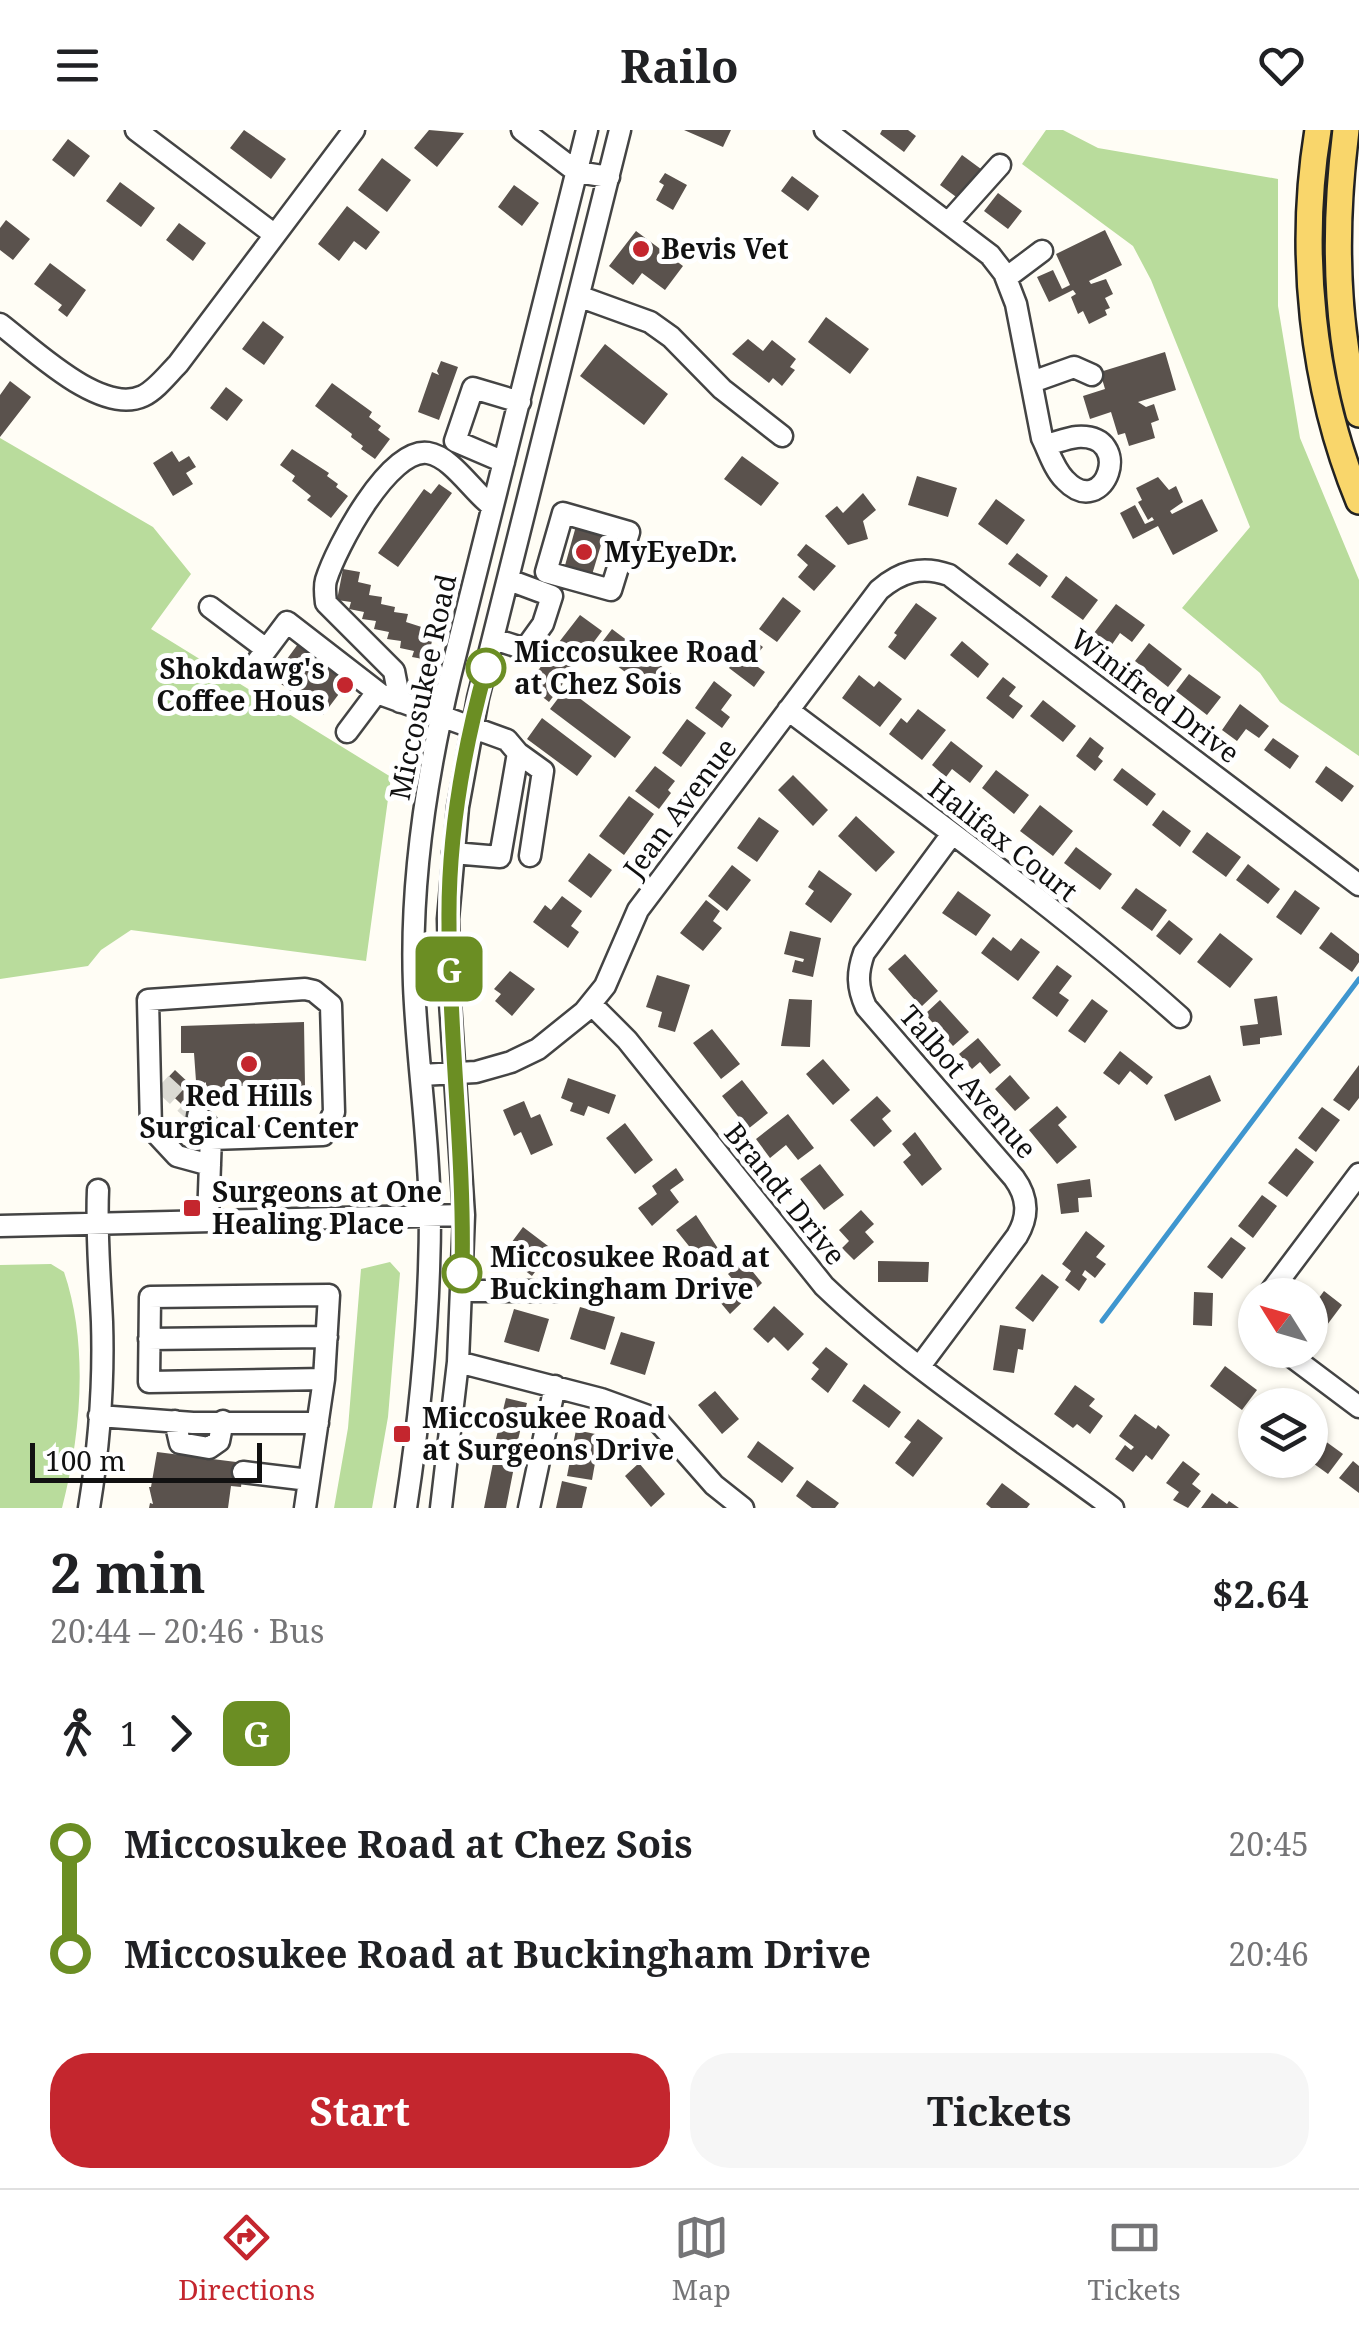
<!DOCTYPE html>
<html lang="en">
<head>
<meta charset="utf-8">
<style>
  body { margin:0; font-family:"Noto Serif",serif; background:#f6f6f6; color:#202124; height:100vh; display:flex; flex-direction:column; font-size:38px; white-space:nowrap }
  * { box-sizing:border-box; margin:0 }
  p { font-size:32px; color:#757577 }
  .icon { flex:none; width:55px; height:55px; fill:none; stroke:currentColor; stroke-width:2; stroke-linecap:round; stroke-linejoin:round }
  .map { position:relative; height:1378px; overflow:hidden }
  .drawer { display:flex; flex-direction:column; background:#fff; flex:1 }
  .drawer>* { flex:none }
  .badge { padding:0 20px; border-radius:15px; font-size:35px; line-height:65px }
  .needle { width:65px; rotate:307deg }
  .controls { position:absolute; left:1238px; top:1148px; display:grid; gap:20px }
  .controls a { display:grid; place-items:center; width:90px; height:90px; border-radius:50%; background:#fff; box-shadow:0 2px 8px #0004; font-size:50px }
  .scale { position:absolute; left:30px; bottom:25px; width:232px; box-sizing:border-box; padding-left:10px; border:5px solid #111; border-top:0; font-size:28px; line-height:35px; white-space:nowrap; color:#111; -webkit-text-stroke:8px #fff; paint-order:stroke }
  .map>.badge { position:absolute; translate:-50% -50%; box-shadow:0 0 0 5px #fff }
  .legs { display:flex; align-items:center; gap:15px; height:110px; padding:0 50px; font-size:32px }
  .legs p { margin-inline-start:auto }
  .head { display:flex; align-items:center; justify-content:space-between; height:170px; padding:0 50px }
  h1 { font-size:55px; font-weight:700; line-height:75px }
  .button { display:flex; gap:20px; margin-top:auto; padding:20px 50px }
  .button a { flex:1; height:115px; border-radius:40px; background:#c4262e; color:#fff; font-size:40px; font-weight:700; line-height:115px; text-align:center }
  .button a+a { background:#f6f6f6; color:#202124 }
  ul { padding:0 50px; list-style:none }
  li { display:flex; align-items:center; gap:35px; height:110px; font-size:38px }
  li i { display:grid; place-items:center; width:15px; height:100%; margin:0 12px; background:currentColor }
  li i::after { content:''; width:25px; height:25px; margin:-12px; border:8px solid; border-radius:50%; background:#fff }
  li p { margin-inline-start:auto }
  li:first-child i { background:linear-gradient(#0000 50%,currentColor 0) }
  li:last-child i { background:linear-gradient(currentColor 50%,#0000 0) }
  header { display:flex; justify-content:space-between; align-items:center; height:130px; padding:0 50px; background:#fff; font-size:45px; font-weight:700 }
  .tabs { display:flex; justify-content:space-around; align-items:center; height:140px; border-top:2px solid #e0e0e0; background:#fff; font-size:28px; color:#757577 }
  .tabs a { display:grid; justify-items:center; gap:5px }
  .tabs .active { color:#c4262e }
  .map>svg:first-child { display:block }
</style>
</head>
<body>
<header><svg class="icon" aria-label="menu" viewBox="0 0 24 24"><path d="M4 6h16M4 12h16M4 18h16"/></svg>Railo<svg class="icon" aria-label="heart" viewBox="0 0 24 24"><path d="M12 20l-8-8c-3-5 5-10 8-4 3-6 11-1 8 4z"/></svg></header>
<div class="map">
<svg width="1359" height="1378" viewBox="0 0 1359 1378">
  <rect width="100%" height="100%" fill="#fffdf5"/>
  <path fill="#b9dc9c" d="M1046 0H1063L1098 18 1278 49V176L1300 308 1359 450V626L1280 572 1260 543 1182 478 1250 397 1151 150 1133 116 1022 34Z
    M0 308 153 397 191 444 151 499 391 647 366 831 131 800 101 820 88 836 0 849Z
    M390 1132 400 1143 388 1287 372 1378H334L348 1298 361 1139Z
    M51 1134 64 1142C89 1215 81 1305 62 1378H0V1135Z"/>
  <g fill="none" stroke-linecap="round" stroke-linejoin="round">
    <path stroke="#3f96cf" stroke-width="5" d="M1102 1191 1359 849"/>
  </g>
  <path fill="#5a524d" d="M244 0 286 29 271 49 230 18Z
    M429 0 464 3 437 37 414 18Z
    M684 0H731L723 17Z
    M882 0H908L916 6 904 22 880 4Z
    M68 9 90 26 74 47 52 30Z
    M962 25 981 39 959 69 940 55Z
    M382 28 411 50 387 82 358 60Z
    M665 43 687 55 673 80 656 70 664 55 659 52Z
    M792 46 819 66 808 81 781 61Z
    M120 52 155 78 141 97 106 71Z
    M514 55 539 73 522 96 498 77Z
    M998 63 1022 81 1008 99 984 81Z
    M347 76 380 102 366 120 354 111 339 131 318 114Z
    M6 90 30 109 13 130 0 120V98Z
    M179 93 206 113 193 131 166 110Z
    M1105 100 1122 135 1089 151 1091 154 1106 149 1113 164 1105 168 1110 178 1105 180 1107 185 1089 194 1083 181 1078 184 1071 167 1076 164 1073 160 1049 172 1037 147 1053 140 1062 159 1070 155 1056 124Z
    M636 101 683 136 665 160 642 143 633 155 609 136Z
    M50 133 86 160 67 187 58 180 62 175 34 154Z
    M826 187 869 219 850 244 808 212Z
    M263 191 284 207 264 235 242 219Z
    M748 209 763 221 772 210 796 229 790 237 795 240 782 256 773 248 769 253 732 224Z
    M605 214 668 264 644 295 580 246Z
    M1165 222 1176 260 1138 272 1146 277 1154 274 1159 290 1151 293 1155 308 1129 316 1125 303 1118 305 1111 282 1090 289 1083 266 1105 259 1100 242Z
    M441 231 458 237 439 290 418 282 432 242 439 245 437 241Z
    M10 251 31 267 0 307V265Z
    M332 253 372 282 369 287 381 296 378 300 390 309 375 329 361 319 363 316 351 307 352 304 315 276Z
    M226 257 243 270 227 291 210 278Z
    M292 319 329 343 327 346 338 354 336 357 348 366 331 388 307 370 311 366 292 351 295 346 280 335Z
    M172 321 179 332 189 326 196 337 186 343 193 354 173 366 153 333Z
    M742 326 779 353 761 376 724 349Z
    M917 346 957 358 948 387 908 375Z
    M1158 347 1169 360 1176 356 1183 372 1170 381 1172 384 1202 369 1218 401 1173 425 1158 396 1133 409 1120 383 1135 375 1145 394 1154 390 1152 387 1148 390 1138 372 1142 370 1136 358Z
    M439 354 452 363 398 437 378 423 424 359 431 364Z
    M863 363 876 380 863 391 868 409 848 415 825 386 837 376 843 383Z
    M996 369 1025 390 1007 415 978 394Z
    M576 396 604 405 591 448 564 439Z
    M806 414 836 436 814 461 798 447 808 435 797 425Z
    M1017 423 1048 446 1040 457 1008 434Z
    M343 439 360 442 358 452 371 455 369 465 382 467 381 474 395 477 394 482 408 484 406 492 434 501 428 530 412 527 414 521 400 518 401 511 387 509 389 502 374 499 376 491 362 489 364 482 349 479 351 472 337 470Z
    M1066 446 1098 470 1083 490 1051 467Z
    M783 467 801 481 777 512 759 499Z
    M916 473 937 488 905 530 888 517 897 505 894 503Z
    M1116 474 1145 495 1132 512 1120 503 1111 516 1094 503Z
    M580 485 602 501 578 533 556 516Z
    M612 499 677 548 661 569 596 520Z
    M751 508 763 517 751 532 765 542 754 557 729 538Z
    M962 511 989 534 978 548 950 525Z
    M1149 513 1182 539 1168 557 1135 531Z
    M298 514 348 552 323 585 273 548Z
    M552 522 574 539 549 572 527 555Z
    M1189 544 1221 567 1207 585 1176 561Z
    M859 545 874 557 879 551 902 569 880 597 842 568Z
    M1003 547 1016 557 1009 566 1023 576 1013 589 986 568Z
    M714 551 732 565 721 580 730 587 722 598 695 578Z
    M566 558 631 607 615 628 550 579Z
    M1043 570 1076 596 1063 612 1030 586Z
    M1240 574 1269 596 1259 608 1246 599 1237 611 1222 600Z
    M918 579 946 600 922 630 889 604 901 588 907 593Z
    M542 588 592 626 577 646 527 609Z
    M687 589 706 603 681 637 662 623Z
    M1090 607 1104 618 1098 627 1103 631 1095 641 1076 626Z
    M1273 608 1299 626 1290 639 1264 620Z
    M951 611 983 636 970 653 952 639 946 647 932 635Z
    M655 636 675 651 668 660 671 663 659 679 635 661Z
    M1326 636 1354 656 1342 672 1315 652Z
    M1122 638 1156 664 1147 676 1113 650Z
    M996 640 1029 665 1014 684 982 658Z
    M793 645 828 680 813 696 778 660Z
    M629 666 654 684 624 725 599 706Z
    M1040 675 1073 701 1053 726 1020 701Z
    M1163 680 1191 701 1180 717 1152 695Z
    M856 686 895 722 876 742 838 706Z
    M759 687 779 701 757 732 737 718Z
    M1207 702 1241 727 1226 747 1192 722Z
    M1076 717 1112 744 1100 760 1064 733Z
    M589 723 612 740 591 768 568 751Z
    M1248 734 1280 759 1268 774 1236 750Z
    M732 735 751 750 727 781 708 766Z
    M819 740 852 764 831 793 805 774 814 761 808 757Z
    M1136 758 1167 780 1152 801 1121 778Z
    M1295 760 1320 778 1301 805 1276 787Z
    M958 761 991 785 976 806 942 783Z
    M562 766 582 781 571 796 579 802 568 818 533 792 545 775 551 780Z
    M706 770 720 781 713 791 722 798 703 821 680 803Z
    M1169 790 1193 809 1180 825 1156 806Z
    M790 801 821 808 813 847 792 842 795 830 803 832 804 829 784 824Z
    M1331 802 1359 824V832L1352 842 1319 818Z
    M1220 803 1253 829 1230 858 1197 832Z
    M993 807 1011 821 1021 808 1040 822 1018 851 981 823Z
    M905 824 938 861 921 877 888 839Z
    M1057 835 1072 846 1059 863 1069 870 1057 887 1032 868Z
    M510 841 535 859 512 886 495 871 501 864 494 859Z
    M657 845 690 855 675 902 658 897 662 882 646 877Z
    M1277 866 1282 905 1260 908V914L1243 916 1240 896 1258 894 1254 869Z
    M789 869 812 870 810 917 781 916Z
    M1092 869 1108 881 1085 913 1068 901Z
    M940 870 969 902 953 916 925 884Z
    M304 892 305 956H312V979H263V956H224V965H206V952L197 961 210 973 196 988 161 955 175 940 192 956 196 951 194 923H181V896Z
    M712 899 740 934 721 949 693 913Z
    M978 908 1001 935 990 944 980 932 972 939 959 924Z
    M1120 921 1153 947 1147 955 1130 941 1119 955 1103 943Z
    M823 929 850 960 833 975 806 944Z
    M1359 935V968L1349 981 1333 970Z
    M1010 945 1030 968 1015 981 995 959Z
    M1210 945 1221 971 1175 991 1164 965Z
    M568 948 616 965 609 984 588 976 584 986 570 981 573 973 561 968Z
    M742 950 768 983 748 999 722 966Z
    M877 966 891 981 882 989 892 1001 874 1017 850 990Z
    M524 971 531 988 540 984 553 1015 531 1025 521 1002 514 1006 503 980Z
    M1057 976 1067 987 1058 995 1077 1017 1057 1034 1029 1000Z
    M1322 977 1340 990 1316 1022 1298 1008Z
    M788 984 814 1018 798 1030 786 1015 770 1028 756 1009Z
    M625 993 653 1030 635 1044 606 1008Z
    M915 1002 942 1039 922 1056 903 1032 911 1025 902 1014Z
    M1296 1018 1314 1032 1287 1067 1268 1053Z
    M820 1034 844 1065 824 1080 800 1049Z
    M676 1038 684 1050 670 1060 679 1072 652 1096 638 1078 657 1064 652 1056Z
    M1090 1049 1092 1067 1078 1068 1079 1082 1061 1084 1057 1054Z
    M1262 1065 1277 1076 1253 1108 1238 1096Z
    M861 1080 874 1094 865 1102 874 1112 854 1130 842 1118 849 1111 839 1100Z
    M696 1085 721 1123 705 1136 676 1100Z
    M523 1097 552 1119 532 1146 503 1124Z
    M1086 1101 1105 1116 1096 1127 1106 1134 1095 1148 1085 1140 1082 1145 1087 1149 1079 1161 1065 1150 1071 1141 1062 1134Z
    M1231 1107 1246 1118 1222 1149 1207 1137Z
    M744 1131 762 1153 730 1184 715 1166 734 1151 728 1144Z
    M878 1131 929 1132 928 1152H878Z
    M1042 1144 1059 1157 1033 1192 1015 1178Z
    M1324 1161 1342 1175 1324 1199 1310 1189V1180Z
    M1194 1162 1213 1163 1212 1196 1193 1195Z
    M774 1176 804 1204 788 1221 774 1207 768 1213 753 1199Z
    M580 1177 615 1187 605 1220 570 1209Z
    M514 1179 549 1189 539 1222 504 1212Z
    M1000 1195 1026 1199 1023 1220 1018 1219 1014 1243 993 1240Z
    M621 1202 655 1212 645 1245 610 1234Z
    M826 1217 848 1234 828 1263 811 1249 819 1239 812 1233Z
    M1225 1236 1257 1260 1242 1280 1210 1256Z
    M864 1254 901 1282 889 1298 852 1271Z
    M1075 1255 1095 1269 1089 1276 1103 1286 1090 1304 1077 1294 1073 1298 1054 1284Z
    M715 1261 739 1289 722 1304 698 1275Z
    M506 1268 527 1273 515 1322 494 1317Z
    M1135 1284 1156 1299 1158 1295 1170 1305 1152 1330 1146 1325 1133 1342 1115 1329 1125 1315 1131 1320 1134 1317 1119 1306Z
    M918 1289 943 1308 913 1347 895 1333 911 1312 904 1307Z
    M576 1300 600 1305 592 1350 567 1346Z
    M1310 1300 1343 1324 1328 1344 1310 1331Z
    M758 1311 794 1338 782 1353 747 1327Z
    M157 1322 244 1333 241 1357 231 1356 228 1378H149L150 1373 153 1374 149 1357H151Z
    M1183 1331 1200 1344 1192 1354 1201 1361 1188 1378 1173 1370 1179 1362 1166 1353Z
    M1353 1331 1359 1336V1363L1339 1348Z
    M493 1333 514 1337 506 1378H484Z
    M639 1333 665 1364 651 1377 625 1346Z
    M807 1350 839 1373 835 1378H812L796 1366Z
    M562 1351 587 1357 582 1378H556Z
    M1002 1353 1030 1374 1027 1378H991L986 1374Z
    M1212 1363 1227 1374 1229 1371 1239 1378H1201Z"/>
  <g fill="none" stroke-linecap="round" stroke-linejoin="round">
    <path stroke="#dbdad3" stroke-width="20" stroke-dasharray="20 10" stroke-linecap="butt" d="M162 953 198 986"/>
    <g stroke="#444" stroke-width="25">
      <path id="minor" d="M136 0 275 105
        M522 0 577 42 609 47
        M825 0 990 125 1004 143 1016 174 1042 308C1049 322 1054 339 1065 350 1105 392 1136 303 1077 307 1067 308 1055 313 1046 315
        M948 93 1000 35
        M1006 148 1042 121
        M581 167 650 192 671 207 722 259 782 306
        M0 194C32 218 101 286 143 266 156 260 168 244 178 234L354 0
        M1032 252 1074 237 1092 245
        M504 332 455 311 473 258 520 272
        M563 383 629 402 611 460 546 442Z
        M210 477 266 519
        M494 509 525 519 543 494 552 466 509 450
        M254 536 287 492 380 564 507 610 518 623 500 727 453 723
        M400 572 394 541 326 473C325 465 324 457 326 450 336 418 389 317 428 323 452 327 472 361 492 376
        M788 580C920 680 1057 777 1180 887
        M347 602 377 562
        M518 623 543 641 530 726
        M591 874 627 910 824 1156C911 1239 1016 1306 1113 1378
        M421 945 476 942 511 932 538 919 584 882 605 856 638 780 879 460C900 442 921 435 949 445L1359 755
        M198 986 207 994 211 1005 208 1090
        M210 1035 177 1026 151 998 148 870 305 859 314 861 331 875 334 982 323 1005 211 1009
        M0 1096 464 1085
        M461 1161H563
        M1268 1165 1359 1044
        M149 1209 327 1207
        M1283 1220 1359 1277
        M458 1232 601 1269 656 1289 714 1355 743 1378
        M920 1236 1017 1106C1029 1086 1028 1067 1014 1048L866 877C857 857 857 843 864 823L952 704
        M99 1286 193 1293H318
        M175 1291 180 1313 209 1318 219 1311 223 1291
        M243 1342 309 1350
        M89 1378C99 1317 104 1253 102 1192 100 1147 96 1104 98 1060
        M305 1378 324 1249 329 1165 150 1167 149 1252 324 1249
        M406 1378C421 1280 430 1182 430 1083 429 1007 417 931 414 855 410 751 426 648 450 547L587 0
        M441 1378 458 1232 464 1085 450 872 448 789 458 677 478 568 620 0
        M529 1378 555 1256"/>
    </g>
    <g stroke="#222" stroke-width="30">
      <path id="major" d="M1318 0C1298 121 1312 257 1359 371
        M1346 0C1334 95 1334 191 1359 284"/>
    </g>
    <use href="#minor" stroke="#fff" stroke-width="20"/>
    <use href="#major" stroke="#f9d66b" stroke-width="25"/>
  </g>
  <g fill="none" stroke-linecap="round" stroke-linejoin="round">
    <g stroke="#fff" stroke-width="22">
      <path id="line-1" d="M462 1143C465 1026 449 910 449 793 448 708 463 621 486 538"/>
    </g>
    <use href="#line-1" stroke="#6b8e23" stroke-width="15"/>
  </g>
  <g fill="#c4262e" stroke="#fff" stroke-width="4">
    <circle cx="641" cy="119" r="10"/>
    <circle cx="584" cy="422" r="10"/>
    <circle cx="345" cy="555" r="10"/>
    <circle cx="249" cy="934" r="10"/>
    <rect x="182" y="1068" width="20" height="20" rx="5"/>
    <rect x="392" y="1294" width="20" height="20" rx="5"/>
  </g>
  <g fill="#fff" stroke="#6b8e23" stroke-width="5">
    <circle cx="486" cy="538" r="18"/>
    <circle cx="462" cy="1143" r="18"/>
  </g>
  <g text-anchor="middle" stroke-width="10" stroke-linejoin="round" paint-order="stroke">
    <g font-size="28" font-weight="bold" fill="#111" stroke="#fff" text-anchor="start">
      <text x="661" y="129">Bevis Vet</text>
      <text x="604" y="432">MyEyeDr.</text>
      <text x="325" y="549" text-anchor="end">Shokdawg's<tspan x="325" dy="32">Coffee Hous</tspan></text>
      <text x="249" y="976" text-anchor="middle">Red Hills<tspan x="249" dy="32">Surgical Center</tspan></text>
      <text x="212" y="1072">Surgeons at One<tspan x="212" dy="32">Healing Place</tspan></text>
      <text x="422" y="1298">Miccosukee Road<tspan x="422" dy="32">at Surgeons Drive</tspan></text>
    </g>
    <g font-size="28" font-weight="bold" fill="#111" stroke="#fff" text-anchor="start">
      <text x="514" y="532">Miccosukee Road<tspan x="514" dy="32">at Chez Sois</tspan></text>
      <text x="490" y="1137">Miccosukee Road at<tspan x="490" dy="32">Buckingham Drive</tspan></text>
    </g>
    <g font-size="28" fill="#111" stroke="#fff">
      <text transform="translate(423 557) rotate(-78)" y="10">Miccosukee Road</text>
      <text transform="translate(1155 566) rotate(37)" y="10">Winifred Drive</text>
      <text transform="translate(680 678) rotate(-53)" y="10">Jean Avenue</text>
      <text transform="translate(1003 710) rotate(38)" y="10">Halifax Court</text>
      <text transform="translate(968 952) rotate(49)" y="10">Talbot Avenue</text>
      <text transform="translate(785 1064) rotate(51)" y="10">Brandt Drive</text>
    </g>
  </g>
</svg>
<div class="controls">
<a><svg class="needle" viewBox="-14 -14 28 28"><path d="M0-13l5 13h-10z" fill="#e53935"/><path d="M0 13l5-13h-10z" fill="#757577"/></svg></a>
<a><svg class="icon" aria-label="layers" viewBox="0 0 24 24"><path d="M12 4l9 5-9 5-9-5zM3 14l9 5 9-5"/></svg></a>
</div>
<div class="scale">100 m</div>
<b class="badge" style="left:449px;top:839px;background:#6b8e23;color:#fff">G</b>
</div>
<section class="drawer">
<div class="head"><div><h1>2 min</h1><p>20:44 – 20:46 · Bus</p></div><b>$2.64</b></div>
<div class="legs"><svg class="icon" aria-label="walk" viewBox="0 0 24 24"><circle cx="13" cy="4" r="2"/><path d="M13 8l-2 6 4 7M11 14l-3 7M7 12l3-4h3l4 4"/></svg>1<svg class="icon" aria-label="forward" viewBox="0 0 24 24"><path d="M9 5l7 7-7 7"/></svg><b class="badge" style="background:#6b8e23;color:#fff">G</b></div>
<ul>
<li><i style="color:#6b8e23"></i><b>Miccosukee Road at Chez Sois</b><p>20:45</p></li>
<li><i style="color:#6b8e23"></i><b>Miccosukee Road at Buckingham Drive</b><p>20:46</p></li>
</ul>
<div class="button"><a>Start</a><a>Tickets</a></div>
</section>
<nav class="tabs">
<a class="active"><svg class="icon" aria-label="directions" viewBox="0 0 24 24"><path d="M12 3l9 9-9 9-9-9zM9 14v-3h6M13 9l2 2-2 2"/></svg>Directions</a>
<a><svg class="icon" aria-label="map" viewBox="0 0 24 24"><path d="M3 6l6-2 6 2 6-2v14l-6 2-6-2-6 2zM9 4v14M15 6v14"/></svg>Map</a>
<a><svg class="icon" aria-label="tickets" viewBox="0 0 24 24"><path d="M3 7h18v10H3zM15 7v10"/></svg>Tickets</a>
</nav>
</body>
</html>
